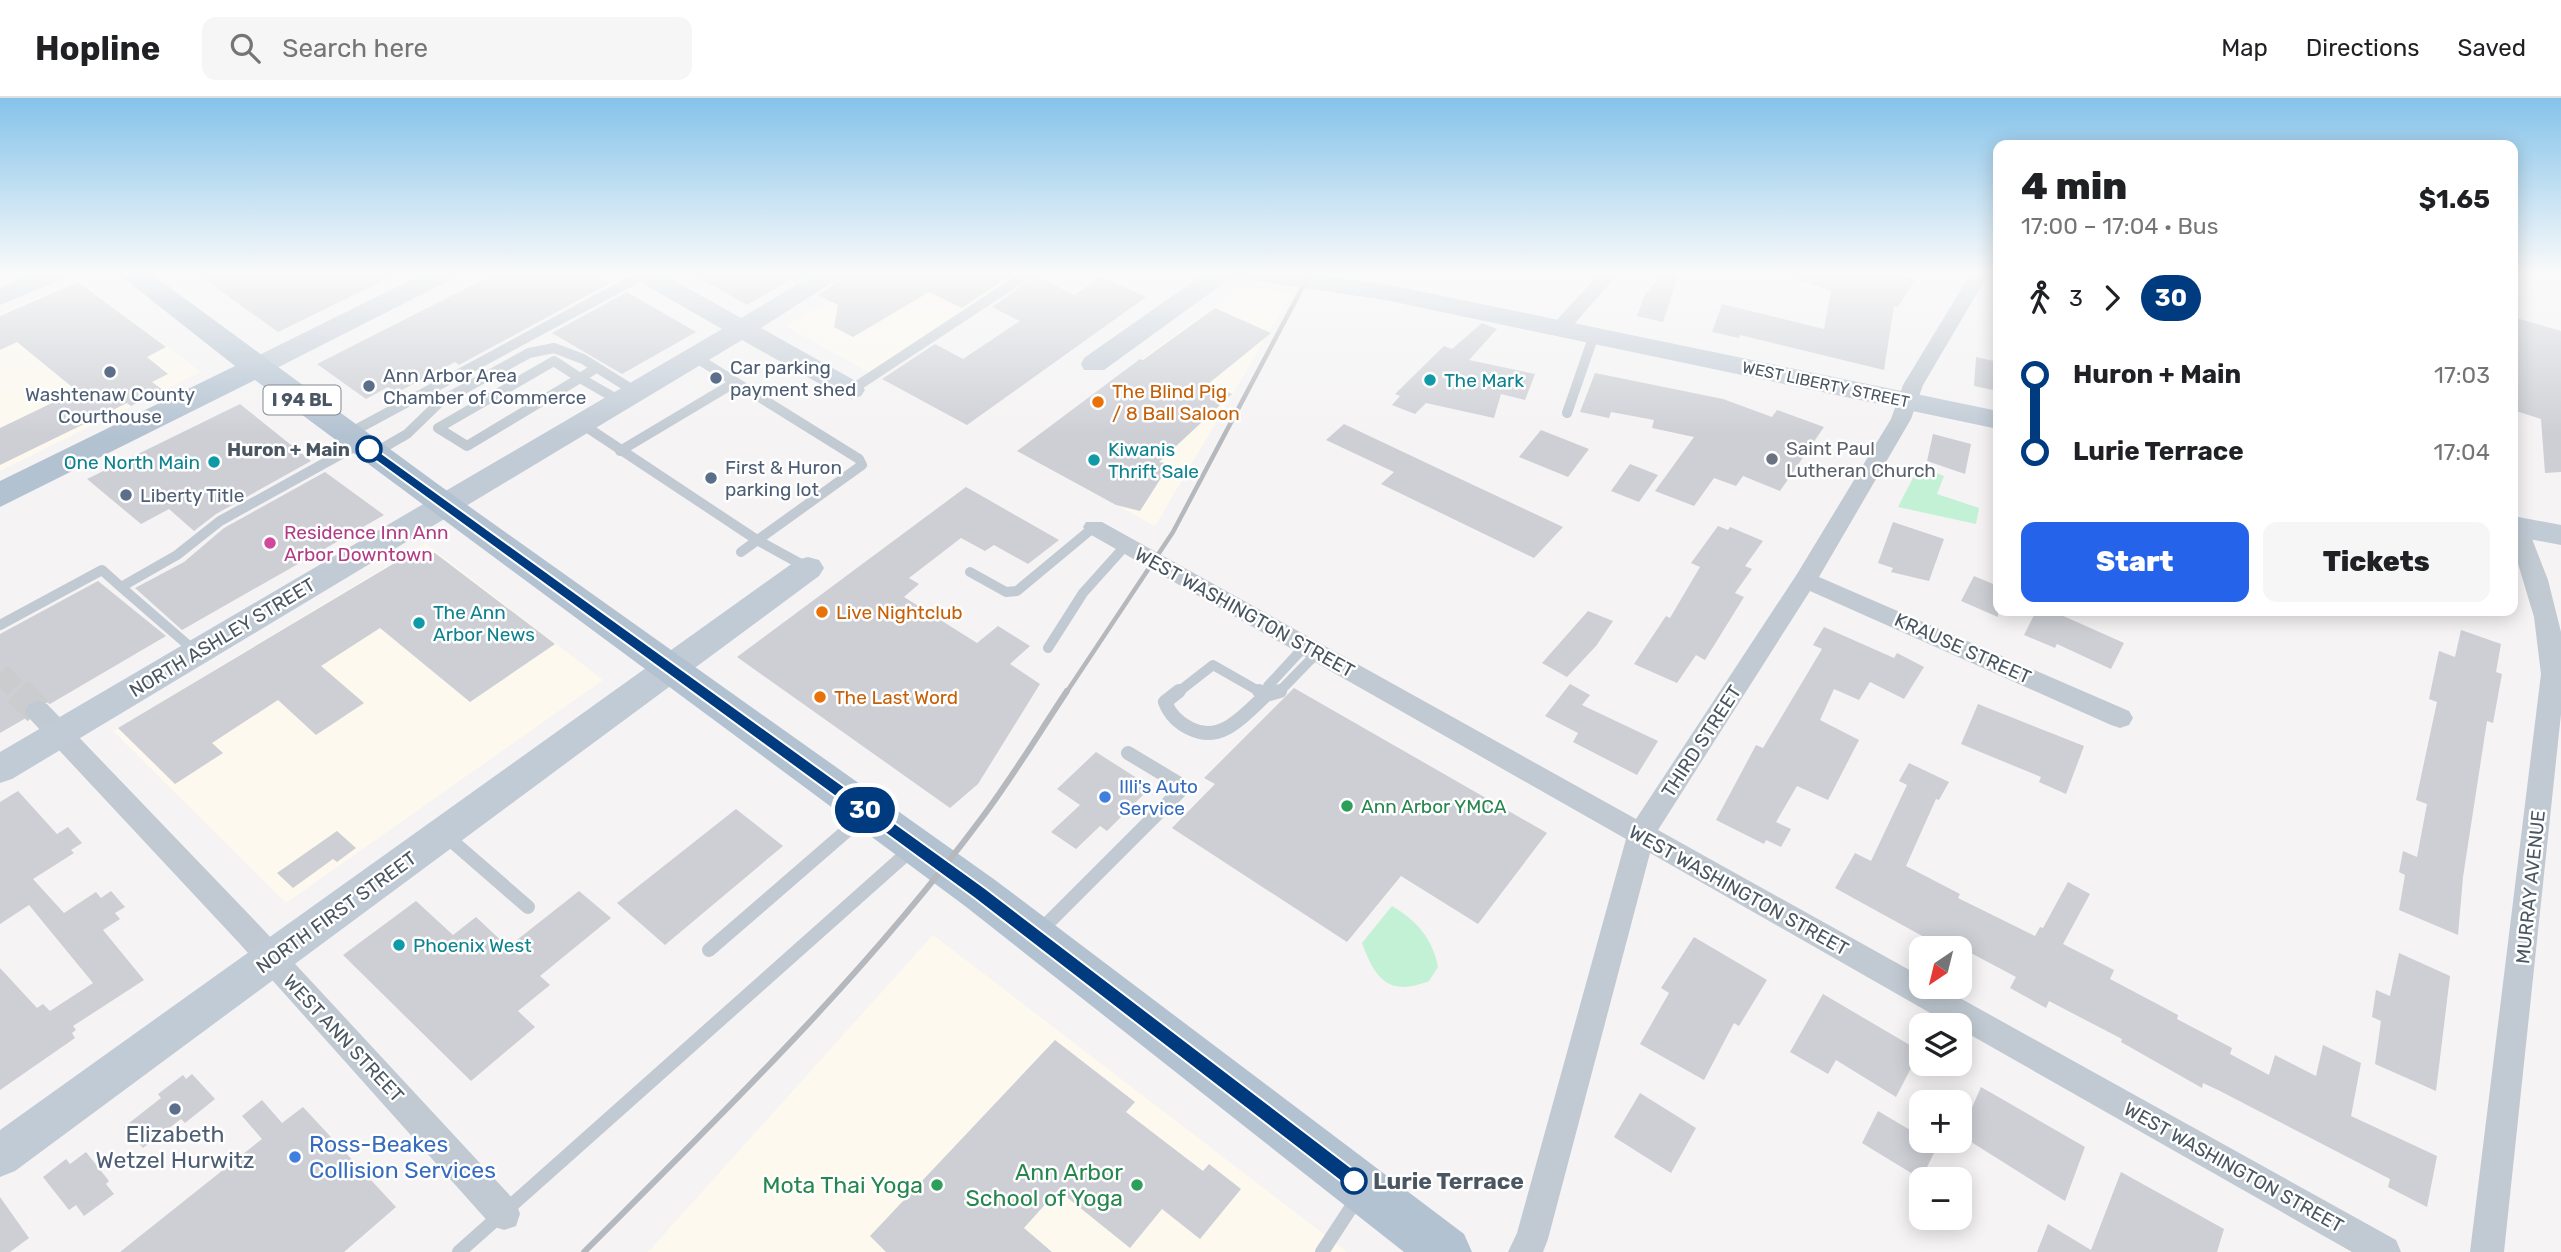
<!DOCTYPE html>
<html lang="en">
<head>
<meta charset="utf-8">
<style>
  body { margin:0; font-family:Rubik,sans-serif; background:#f6f6f6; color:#202124; height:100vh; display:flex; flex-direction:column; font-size:26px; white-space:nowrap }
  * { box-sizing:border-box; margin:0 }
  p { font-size:23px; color:#757577 }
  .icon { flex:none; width:38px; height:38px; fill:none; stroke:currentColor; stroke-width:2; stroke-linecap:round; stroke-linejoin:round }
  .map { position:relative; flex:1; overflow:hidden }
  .panel { position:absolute; left:1993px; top:42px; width:525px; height:476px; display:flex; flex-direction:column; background:#fff; border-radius:14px; box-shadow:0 4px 18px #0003 }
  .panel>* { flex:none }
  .badge { padding:0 14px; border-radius:23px; font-size:24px; line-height:46px }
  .needle { width:46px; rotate:215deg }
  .buttons { position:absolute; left:1909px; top:838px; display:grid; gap:14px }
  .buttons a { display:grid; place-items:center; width:63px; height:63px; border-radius:14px; background:#fff; box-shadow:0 4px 18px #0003; font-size:35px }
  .map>.badge { position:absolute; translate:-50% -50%; box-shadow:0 0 0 4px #fff }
  .legs { display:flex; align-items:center; gap:10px; height:77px; padding:0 28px; font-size:23px }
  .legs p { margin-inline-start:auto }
  .overview { display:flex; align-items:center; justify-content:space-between; height:119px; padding:0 28px }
  h1 { font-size:38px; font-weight:800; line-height:52px }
  .cta { display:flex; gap:14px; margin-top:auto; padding:14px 28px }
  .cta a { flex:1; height:80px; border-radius:14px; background:#2563eb; color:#fff; font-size:28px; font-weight:800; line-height:80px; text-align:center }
  .cta a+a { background:#f6f6f6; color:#202124 }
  ul { padding:0 28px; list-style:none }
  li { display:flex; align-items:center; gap:24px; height:77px; font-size:26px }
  li i { display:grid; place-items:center; width:10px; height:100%; margin:0 9px; background:currentColor }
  li i::after { content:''; width:18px; height:18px; margin:-9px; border:5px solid; border-radius:50%; background:#fff }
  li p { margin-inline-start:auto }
  li:first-child i { background:linear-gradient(#0000 50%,currentColor 0) }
  li:last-child i { background:linear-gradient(currentColor 50%,#0000 0) }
  header { display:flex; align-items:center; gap:42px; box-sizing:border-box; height:98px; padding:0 35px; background:#fff; border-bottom:2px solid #e0e0e0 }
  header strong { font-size:33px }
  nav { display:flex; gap:38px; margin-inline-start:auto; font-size:24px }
  .search { width:490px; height:63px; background:#f6f6f6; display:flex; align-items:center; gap:18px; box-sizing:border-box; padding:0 24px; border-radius:14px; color:#757577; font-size:26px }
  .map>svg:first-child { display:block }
</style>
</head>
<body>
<header>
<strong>Hopline</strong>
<div class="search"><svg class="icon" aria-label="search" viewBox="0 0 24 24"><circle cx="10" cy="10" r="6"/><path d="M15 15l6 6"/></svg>Search here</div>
<nav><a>Map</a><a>Directions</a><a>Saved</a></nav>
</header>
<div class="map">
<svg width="2561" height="1154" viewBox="0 0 2561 1154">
  <rect width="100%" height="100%" fill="#f5f3f3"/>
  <path fill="#fdf9ef" d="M874 175H1025L872 276 786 228Z
    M77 182 201 274 0 373V216Z
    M1239 190 1292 195 1155 428 1017 353Z
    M425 445 603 582 286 805 113 633Z
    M933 837 1347 1154H648Z"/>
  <path fill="#c3f1d5" d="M1919 368 1944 378 1937 396 1979 410 1976 426 1898 409Z
    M1392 808C1416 822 1433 841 1438 869L1429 883C1389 899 1375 881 1362 845Z"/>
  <path fill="#cdcfd5" d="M196 175H399L278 234Z
    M496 175H593L610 185 459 267 455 264 396 295 388 289 366 301 317 266Z
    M691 175H810L795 185 790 182 747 207Z
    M850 175H1014L962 210 929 194 853 239 834 229 838 207 818 197Z
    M1663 175H1679L1663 224 1637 218 1644 198Z
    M1791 175H1893L1915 182 1898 209 1894 208 1884 272 1740 237 1739 240 1712 234 1722 206 1824 231 1831 193 1790 179Z
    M1036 178 1075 197 1101 178 1146 199 967 327 882 281 935 246 963 261 1020 223 992 209Z
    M78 184 166 249 147 259 168 276 152 284 163 292 131 308 127 305 0 367V330L77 293 17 244 0 252V218Z
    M627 194 696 234 622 276 552 235Z
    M1215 210 1271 235 1208 286 1232 296 1159 364 1170 366 1140 413 1116 407 1017 353 1140 261 1143 262Z
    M2513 219 2561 233V374L2545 375 2541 321 2513 312Z
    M1482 225 1497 231 1469 262 1535 276 1525 302 1501 296 1494 320 1426 305 1415 316 1392 307 1400 298 1395 296 1444 248 1452 251Z
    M1976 259 1998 264V293L1974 288Z
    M1595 275 1723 301 1772 319 1777 312 1824 329 1780 393 1743 378 1736 388 1714 380 1694 408 1655 393 1694 339 1652 330 1654 322 1611 314 1609 320 1580 314Z
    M240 306 311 363 216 416 194 433 169 411 141 426 87 381Z
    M1344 326 1435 369 1563 429 1534 460 1381 386 1394 374 1326 342Z
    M1541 332 1589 351 1568 379 1519 359Z
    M1933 336 1971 346 1965 376 1927 363Z
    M1630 366 1658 377 1639 404 1611 393Z
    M325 374 384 417 182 532 135 490 184 464 224 430Z
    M966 389 1059 442 1028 466 994 447 985 453 961 440 909 480 919 486 904 499 977 545 998 528 1030 548 1010 566 1040 586 978 686 950 710 737 559Z
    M1893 424 1944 441 1929 483 1891 474 1893 470 1878 465Z
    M1718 428 1728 432 1730 429 1763 443 1745 468 1752 471 1735 495 1744 499 1705 562 1696 557 1677 585 1634 566 1666 518 1670 520 1700 469 1691 465Z
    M435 455 555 546 470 604 380 530 321 568 364 605 316 637 278 602 212 645 223 655 175 686 118 630 408 457Z
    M1974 478 1998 488V519L1961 503Z
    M98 483 166 538 50 606 39 601 28 604 23 612 26 620 0 635V536Z
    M1588 513 1613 523 1596 548 1567 579 1542 565Z
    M2036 513H2052L2124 545 2111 571 2057 546 2055 550 2024 537Z
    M1824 529 1894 560 1897 555 1924 569 1904 601 1870 584 1859 602 1834 591 1820 622 1859 642 1828 702 1797 688 1776 724 1791 731 1781 749 1766 742 1764 746 1716 722 1756 647 1763 650 1822 551 1813 547Z
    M2461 532 2501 546 2496 574 2502 576 2493 625 2487 623 2463 779 2458 837 2399 812 2405 777 2399 774 2403 753 2417 759 2427 706 2416 702 2437 604 2429 601 2439 553 2455 559Z
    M1570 586 1590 597 1582 607 1658 643 1637 677 1573 644 1578 635 1545 618Z
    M1294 590 1547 735 1478 826 1401 778 1347 844 1172 730 1215 686 1204 680Z
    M1978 606 2084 648 2066 696 2039 684 2041 679 1961 646Z
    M1096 654 1151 689 1107 733 1100 728 1076 751 1051 734 1080 707 1057 691Z
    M1909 665 1949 684 1939 702 1936 701 1906 768 1960 796 1958 800 2035 838 2040 829 2043 830 2068 784 2090 796 2063 846 2114 872 2110 881 2178 917 2177 921 2232 950 2230 956 2269 977 2275 957 2316 978 2323 947 2361 965 2351 1018 2437 1058 2427 1109 2388 1089 2390 1081 2218 992 2203 985 2202 990 2121 944 2122 941 2049 903 2046 910 2010 890 2016 879 1939 838 1935 845 1835 790 1855 755 1871 763 1907 687 1899 683Z
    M18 693 57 736 68 729 82 745 71 752 74 755 33 781 64 815 96 794 101 800 111 793 125 809 115 815 120 821 103 832 144 882 73 928 76 932 72 935 75 940 0 992V870L37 910 43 906 50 913 93 885 29 807 0 826V704Z
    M736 711 783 748 665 847 617 805Z
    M337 733 356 750 337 764 333 761 293 790 277 775Z
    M579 793 611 820 540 878 550 887 518 913 535 929 471 983 343 857 416 803 453 837 476 819 508 849Z
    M1694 839 1767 882 1739 928 1734 925 1704 982 1640 946 1669 895 1661 890Z
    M2399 855 2450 878 2436 993 2375 966 2381 923 2372 919 2376 892 2390 898Z
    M1823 896 1920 953 1896 999 1836 962 1828 976 1790 954Z
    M1055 942 1135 1004 1126 1014 1203 1073 1209 1066 1241 1091 1200 1141 1162 1111 1130 1150 1058 1092 1024 1130 1052 1154H886L870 1138Z
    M192 976 215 1001 185 1025 181 1021 143 1050 124 1029 161 1000 158 996 183 977 186 981Z
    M1981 989 2085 1049 2065 1103 1960 1037Z
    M1640 995 1696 1030 1671 1075 1614 1039Z
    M262 1002 282 1025 303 1009 396 1109 344 1154H120L262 1041 242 1018Z
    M1878 1013 1922 1039V1043L1937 1049 1921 1081 1862 1045Z
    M86 1054 109 1083 106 1086 114 1096 84 1118 76 1107 69 1112 43 1079 66 1061 70 1066Z
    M2121 1074 2224 1131 2217 1154H2037L2048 1126 2091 1152Z
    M0 1099 29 1140 10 1154H0Z"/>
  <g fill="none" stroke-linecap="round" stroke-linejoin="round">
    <path stroke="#caccce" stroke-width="21" stroke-dasharray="21 10" stroke-linecap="butt" d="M0 575 20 595"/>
    <path stroke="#caccce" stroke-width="29" stroke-dasharray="29 14" stroke-linecap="butt" d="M18 593 38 613"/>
    <path stroke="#c1cad2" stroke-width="10" d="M695 259 859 361 862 367 741 454
      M554 263 580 280 467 348 438 330Z
      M580 280 620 303
      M580 280 596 270
      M851 292 1029 175
      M1567 315 1594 237
      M582 326 757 442 808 470
      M348 336 646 175
      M620 353 734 285
      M374 355 407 336 440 304 529 255 554 250 583 261 636 294
      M970 474 1006 494 1017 493 1094 429
      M121 489 196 554
      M0 527 102 472 121 489 177 457 220 423 361 345
      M1048 550 1083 495 1126 447
      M1177 595 1213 567 1262 595
      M1267 595 1268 588 1305 548
      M1274 595 1280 593 1317 555"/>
    <path stroke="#c1cad2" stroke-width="14" d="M1179 593 1165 604C1170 617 1178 625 1191 631 1222 646 1245 616 1266 597L1259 593
      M1267 593 1266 597 1280 593
      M445 737 528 809
      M1039 834 1179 694 1178 685 1128 655
      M709 852 865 717
      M459 1154 913 750
      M1322 1154 1358 1099"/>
    <path fill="#c1cad2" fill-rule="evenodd" d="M1600 175H1619L1567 234H1553L1550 230 1553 226Z
      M1971 175H1989L1923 287 1911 321 1819 479 2129 613 2133 620 2129 627 2120 630 2111 627 1810 493 1658 732 1922 879V889H1940L2396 1142 2401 1154H2352L1960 931V928H1953L1650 755 1548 1141 1543 1154H1508L1517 1135 1626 741 1086 434 1083 429 1086 424H1102L1636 721 1797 476 1891 321 1903 287Z
      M2516 420 2524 423 2527 428 2548 482 2561 534V616L2504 1154H2470L2541 576 2534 519 2513 449V421Z
      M38 603 47 606 260 828 516 1104 520 1116 516 1128 504 1132 492 1128 240 846 29 620 25 613 29 606Z"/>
    <path fill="#c1cbd6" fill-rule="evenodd" d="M34 175H68L65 180 0 207V190Z
      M425 175H457L454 180 267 275H247L244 269 247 263Z
      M630 175H661L741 220 816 175H847L761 230 861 286 865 292 861 298 851 301 841 298 742 242 12 681 0 685V654L722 231 633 180Z
      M1205 175H1301L1385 186 1998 313V331L1385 202 1232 179 1104 272H1084L1081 266 1084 260Z
      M2513 418 2561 427V447L2513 438Z
      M808 459 819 462 824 470 819 478 15 1073 0 1079V1032L797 462Z"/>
    <path fill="#b3c2d1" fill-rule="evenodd" d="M117 175H150L439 387 995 782 1464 1136 1472 1154H1404L965 808 255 282 0 409V383L235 268Z"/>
    <path stroke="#b5b8bd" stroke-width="4.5" d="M1066 595 1173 434 1310 175"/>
    <path stroke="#b5b8bd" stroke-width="6" d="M584 1154C723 1015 864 878 981 721 1012 680 1039 635 1067 593"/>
  </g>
  <linearGradient id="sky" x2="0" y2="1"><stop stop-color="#85c3ea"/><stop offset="0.52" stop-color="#fafafa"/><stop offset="1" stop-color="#fafafa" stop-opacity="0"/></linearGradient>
  <rect width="2561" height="337" fill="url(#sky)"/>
  <path fill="#003b80" stroke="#fff" stroke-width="2" d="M364 349H373L985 790 1361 1077 1363 1083 1361 1089 1354 1092 1348 1089 974 800 364 354Z"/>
  <g fill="#5c6f8a" stroke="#fff" stroke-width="2.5">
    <circle cx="110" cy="274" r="7"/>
    <circle cx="716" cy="280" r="7"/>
    <circle cx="369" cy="288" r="7"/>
    <circle cx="711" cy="380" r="7"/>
    <circle cx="126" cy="397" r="7"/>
    <circle cx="175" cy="1011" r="7"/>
  </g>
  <g fill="#0f9aa8" stroke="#fff" stroke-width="2.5">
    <circle cx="1430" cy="282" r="7"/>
    <circle cx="1094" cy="362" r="7"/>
    <circle cx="214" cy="364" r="7"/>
    <circle cx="419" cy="525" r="7"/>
    <circle cx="399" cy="847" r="7"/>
  </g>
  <g fill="#e8710a" stroke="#fff" stroke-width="2.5">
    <circle cx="1098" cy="304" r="7"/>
    <circle cx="822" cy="514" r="7"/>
    <circle cx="820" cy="599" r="7"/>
  </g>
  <g fill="#fff" stroke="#003b80" stroke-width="3.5">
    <circle cx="369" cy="351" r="12"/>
    <circle cx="1354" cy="1083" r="12"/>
  </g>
  <circle fill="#6b7280" stroke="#fff" stroke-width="2.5" cx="1772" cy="361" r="7"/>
  <circle fill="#d1479c" stroke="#fff" stroke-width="2.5" cx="270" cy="445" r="7"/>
  <g fill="#3f7fe0" stroke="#fff" stroke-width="2.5">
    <circle cx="1105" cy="699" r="7"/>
    <circle cx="295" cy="1059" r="7"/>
  </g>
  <g fill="#2e9e5b" stroke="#fff" stroke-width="2.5">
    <circle cx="1347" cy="708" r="7"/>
    <circle cx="937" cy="1087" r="7"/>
    <circle cx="1137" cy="1087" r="7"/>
  </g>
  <g text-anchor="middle" stroke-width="5" stroke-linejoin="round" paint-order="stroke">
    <g font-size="16" fill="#4a5661" stroke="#fff">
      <text transform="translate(1826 286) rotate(12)" y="6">WEST LIBERTY STREET</text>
    </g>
    <rect fill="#fff" stroke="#808990" stroke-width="2" x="263.5" y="287.5" width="77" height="29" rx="5"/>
    <g font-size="18" font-weight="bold" fill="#4a5661">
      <text x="302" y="308">I 94 BL</text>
    </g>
    <g font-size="19" fill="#4e5e75" stroke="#fff" text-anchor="start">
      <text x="730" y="276">Car parking<tspan x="730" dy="22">payment shed</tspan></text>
      <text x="383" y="284">Ann Arbor Area<tspan x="383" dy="22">Chamber of Commerce</tspan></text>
      <text x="110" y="303" text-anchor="middle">Washtenaw County<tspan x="110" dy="22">Courthouse</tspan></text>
      <text x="725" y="376">First &amp; Huron<tspan x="725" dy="22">parking lot</tspan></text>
      <text x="140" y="404">Liberty Title</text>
    </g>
    <g font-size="19" fill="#0d838f" stroke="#fff" text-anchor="start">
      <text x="1444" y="289">The Mark</text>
      <text x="1108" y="358">Kiwanis<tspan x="1108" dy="22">Thrift Sale</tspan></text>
      <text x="200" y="371" text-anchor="end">One North Main</text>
      <text x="433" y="521">The Ann<tspan x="433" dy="22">Arbor News</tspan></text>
      <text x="413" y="854">Phoenix West</text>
    </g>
    <g font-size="19" fill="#c56008" stroke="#fff" text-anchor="start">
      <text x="1112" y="300">The Blind Pig<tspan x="1112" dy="22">/ 8 Ball Saloon</tspan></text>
      <text x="836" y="521">Live Nightclub</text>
      <text x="834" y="606">The Last Word</text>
    </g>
    <g font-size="19" fill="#5b616d" stroke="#fff" text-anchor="start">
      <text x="1786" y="357">Saint Paul<tspan x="1786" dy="22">Lutheran Church</tspan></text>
    </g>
    <g font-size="19" font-weight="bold" fill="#4a5661" stroke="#fff" text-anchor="end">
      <text x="350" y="358">Huron + Main</text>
    </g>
    <g font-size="19" fill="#b23c85" stroke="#fff" text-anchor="start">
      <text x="284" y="441">Residence Inn Ann<tspan x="284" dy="22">Arbor Downtown</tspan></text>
    </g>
    <g font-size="19" fill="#4a5661" stroke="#fff">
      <text transform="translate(1245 514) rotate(29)" y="7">WEST WASHINGTON STREET</text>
      <text transform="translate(222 539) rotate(-31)" y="7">NORTH ASHLEY STREET</text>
      <text transform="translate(1963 550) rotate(24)" y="7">KRAUSE STREET</text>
      <text transform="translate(1701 643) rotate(-57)" y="7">THIRD STREET</text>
      <text transform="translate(2530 789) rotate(-84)" y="7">MURRAY AVENUE</text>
      <text transform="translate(1739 792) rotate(29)" y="7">WEST WASHINGTON STREET</text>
      <text transform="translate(336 814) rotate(-36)" y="7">NORTH FIRST STREET</text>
      <text transform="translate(344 940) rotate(47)" y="7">WEST ANN STREET</text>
      <text transform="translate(2234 1069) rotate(29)" y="7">WEST WASHINGTON STREET</text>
    </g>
    <g font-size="19" fill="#366cbe" stroke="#fff" text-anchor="start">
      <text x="1119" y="695">Illi's Auto<tspan x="1119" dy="22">Service</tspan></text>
    </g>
    <g font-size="19" fill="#27864d" stroke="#fff" text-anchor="start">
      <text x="1361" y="715">Ann Arbor YMCA</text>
    </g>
    <g font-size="23" fill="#4e5e75" stroke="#fff">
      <text x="175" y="1044">Elizabeth<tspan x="175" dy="26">Wetzel Hurwitz</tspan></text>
    </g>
    <g font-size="23" fill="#366cbe" stroke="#fff" text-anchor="start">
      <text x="309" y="1054">Ross-Beakes<tspan x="309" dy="26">Collision Services</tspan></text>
    </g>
    <g font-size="23" fill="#27864d" stroke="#fff" text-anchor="end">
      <text x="1123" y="1082">Ann Arbor<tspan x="1123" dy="26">School of Yoga</tspan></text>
      <text x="923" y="1095">Mota Thai Yoga</text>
    </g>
    <g font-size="23" font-weight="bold" fill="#4a5661" stroke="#fff" text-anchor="start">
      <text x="1373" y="1091">Lurie Terrace</text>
    </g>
  </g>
</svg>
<div class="buttons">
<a><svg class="needle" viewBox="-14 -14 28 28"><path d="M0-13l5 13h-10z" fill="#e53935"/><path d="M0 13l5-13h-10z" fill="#757577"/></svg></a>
<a><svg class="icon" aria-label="layers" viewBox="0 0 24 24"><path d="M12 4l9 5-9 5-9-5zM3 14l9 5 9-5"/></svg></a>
<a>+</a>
<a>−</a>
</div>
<b class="badge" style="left:865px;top:712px;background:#003b80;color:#fff">30</b>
<section class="panel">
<div class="overview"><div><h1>4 min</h1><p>17:00 – 17:04 · Bus</p></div><b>$1.65</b></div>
<div class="legs"><svg class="icon" aria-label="walk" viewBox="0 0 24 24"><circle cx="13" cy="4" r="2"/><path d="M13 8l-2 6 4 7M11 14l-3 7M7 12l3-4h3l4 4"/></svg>3<svg class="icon" aria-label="forward" viewBox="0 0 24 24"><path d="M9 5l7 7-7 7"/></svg><b class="badge" style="background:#003b80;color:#fff">30</b></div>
<ul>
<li><i style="color:#003b80"></i><b>Huron + Main</b><p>17:03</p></li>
<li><i style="color:#003b80"></i><b>Lurie Terrace</b><p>17:04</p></li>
</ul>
<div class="cta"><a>Start</a><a>Tickets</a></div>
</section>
</div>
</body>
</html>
